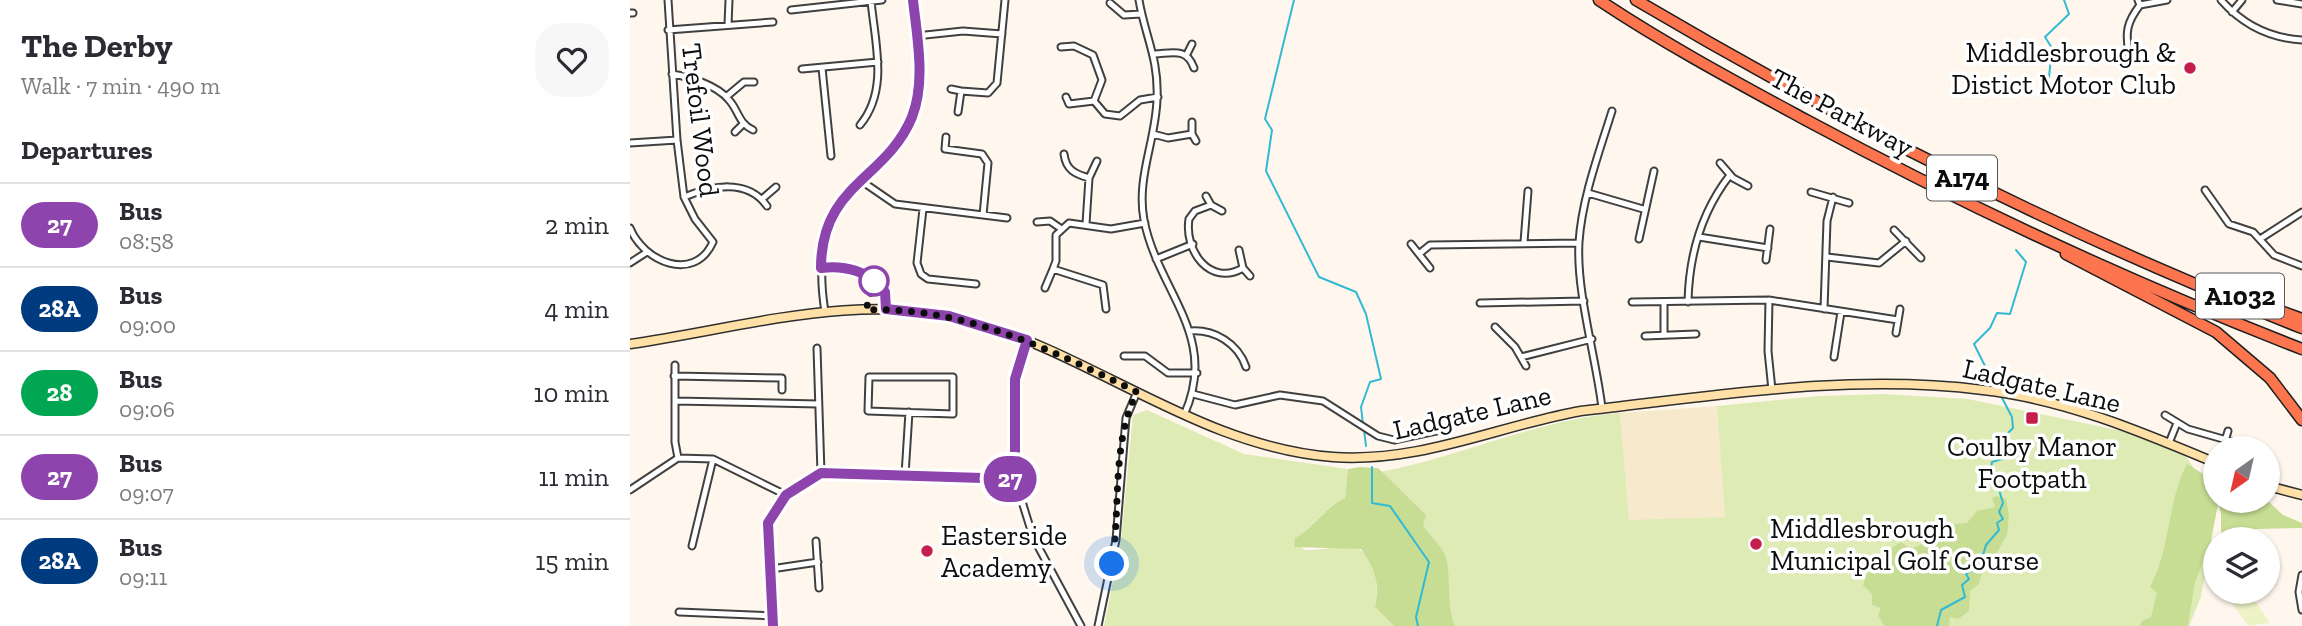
<!DOCTYPE html>
<html lang="en">
<head>
<meta charset="utf-8">
<style>
  body { margin:0; font-family:"Zilla Slab",serif; background:#f7f7f7; color:#2b2b33; height:100vh; display:flex; flex-direction:column; font-size:26px; white-space:nowrap }
  * { box-sizing:border-box; margin:0 }
  p { font-size:23px; color:#7c7c81 }
  .icon { flex:none; width:38px; height:38px; fill:none; stroke:currentColor; stroke-width:2; stroke-linecap:round; stroke-linejoin:round }
  .map { position:relative; flex:1; overflow:hidden }
  .details { display:flex; flex-direction:column; background:#fff; width:630px }
  .details>* { flex:none }
  .badge { padding:0 14px; border-radius:23px; font-size:24px; line-height:46px }
  .needle { width:46px; rotate:214deg }
  .buttons { position:absolute; left:1573px; top:436px; display:grid; gap:14px }
  .buttons a { display:grid; place-items:center; width:77px; height:77px; border-radius:50%; background:#fff; box-shadow:0 2px 5px #0004; font-size:35px }
  .you { position:absolute; width:35px; height:35px; margin:-18px; border:5px solid #fff; border-radius:50%; background:#1a73e8; box-shadow:0 0 0 10px #1a73e833 }
  .map>.badge { position:absolute; translate:-50% -50%; box-shadow:0 0 0 4px #fff }
  h2 { padding:0 21px; font-size:26px; line-height:63px }
  .round { display:grid; place-items:center; flex:none; width:74px; height:74px; border-radius:28px; background:#f7f7f7 }
  .headline { display:flex; align-items:center; justify-content:space-between; height:119px; padding:0 21px }
  h1 { font-size:33px; font-weight:800; line-height:52px }
  ul { padding:0; list-style:none }
  li { display:flex; align-items:center; gap:21px; height:84px; padding:0 21px; border-top:2px solid #e1e1e2 }
  li div { flex:1 }
  li b { display:block; font-size:26px }
  li em { font-style:normal }
  li .badge { min-width:77px; font-weight:700; text-align:center }
  main { display:flex; flex:1; min-height:0 }
  .map>svg:first-child { display:block }
</style>
</head>
<body>
<main>
<section class="details">
<div class="headline"><div><h1>The Derby</h1><p>Walk · 7 min · 490 m</p></div><a class="round"><svg class="icon" aria-label="heart" viewBox="0 0 24 24"><path d="M12 20l-8-8c-3-5 5-10 8-4 3-6 11-1 8 4z"/></svg></a></div>
<h2>Departures</h2>
<ul>
<li><span class="badge" style="background:#8e44ad;color:#fff">27</span><div><b>Bus</b><p>08:58</p></div><em>2 min</em></li>
<li><span class="badge" style="background:#003b80;color:#fff">28A</span><div><b>Bus</b><p>09:00</p></div><em>4 min</em></li>
<li><span class="badge" style="background:#00a651;color:#fff">28</span><div><b>Bus</b><p>09:06</p></div><em>10 min</em></li>
<li><span class="badge" style="background:#8e44ad;color:#fff">27</span><div><b>Bus</b><p>09:07</p></div><em>11 min</em></li>
<li><span class="badge" style="background:#003b80;color:#fff">28A</span><div><b>Bus</b><p>09:11</p></div><em>15 min</em></li>
</ul>
</section>
<div class="map">
<svg width="1672" height="626" viewBox="0 0 1672 626">
  <rect width="100%" height="100%" fill="#fff7ed"/>
  <path fill="#f6e9cc" d="M1087 406 1095 517 999 521 990 413Z"/>
  <path fill="#deebb5" d="M1254 394 1338 399 1531 439 1554 454 1588 502 1571 597 1559 626H788L744 473C827 459 906 419 990 413L999 520 1095 517 1087 406 1189 396Z
    M517 410 614 454 718 469 715 498C697 504 685 527 665 538L674 550C690 551 704 546 719 547 747 549 749 586 745 607L764 626H474L491 541 503 415Z"/>
  <path fill="#c6dd93" d="M1557 464 1575 475 1582 493 1585 492 1586 500 1638 501 1653 515 1672 523V528L1626 529 1594 537 1591 533V513L1588 504 1580 545 1565 582 1558 626H1510L1512 621 1521 617 1527 593 1520 587C1541 548 1537 502 1557 464Z
    M730 467 748 468 796 515 793 526C799 534 809 544 814 553 823 574 815 603 825 626H764L745 607C750 583 745 568 731 549L664 547 665 538C685 527 697 505 715 498L718 469Z
    M1367 496 1376 499 1379 515 1377 535 1362 561 1353 568 1349 584 1340 591 1339 611 1328 619 1320 617 1319 626H1254L1248 615 1251 608 1242 605V594L1233 585 1238 570 1227 565V558L1251 555 1271 542 1281 549 1294 543 1312 542 1315 535 1312 532 1325 524 1337 523 1347 511 1365 507 1362 498Z"/>
  <path fill="#edf2c7" d="M1620 593 1640 623 1618 626 1603 604Z"/>
  <g fill="none" stroke-linecap="round" stroke-linejoin="round">
    <path stroke="#32bad4" stroke-width="2" d="M664 0 635 119 642 130 636 171 689 277 726 292 736 314 751 379 740 382 731 407 733 424
      M1418 87 1422 48 1415 37 1439 14 1434 0
      M1366 388 1344 344 1360 328 1367 313 1380 314 1396 262 1386 250
      M734 430 736 446
      M742 467V503L760 506 799 562 786 617 788 626
      M1367 474 1361 468 1362 462 1375 458 1380 449 1375 436 1383 428 1382 417 1371 396
      M1307 626 1311 610 1335 597 1332 585 1339 579 1336 574 1350 565 1356 545 1369 530 1367 523 1373 519 1369 512 1373 503 1367 483"/>
    <g stroke="#404040" stroke-width="9">
      <path id="street" d="M509 0C515 36 529 59 527 99 526 140 506 178 514 220 528 292 590 336 554 415
        M1591 0C1613 25 1639 38 1672 40
        M1647 0 1672 4
        M480 3 494 15 511 14
        M1510 5 1537 0
        M161 10 252 0
        M1602 12 1612 0
        M0 13H3
        M98 25 99 0
        M38 30 143 22
        M286 36 333 31 372 34
        M431 47 444 46 463 55 472 80 464 101 475 114 490 116 510 100 528 97
        M1499 53C1495 32 1497 22 1510 5L1508 0
        M525 54C544 53 557 48 564 68
        M557 54 562 44
        M192 68 201 156
        M172 69 248 62
        M42 74C60 77 87 85 99 100 109 111 108 123 123 130
        M321 89 331 91
        M96 97 114 82H124
        M436 97 439 104 464 101
        M328 112 331 91 358 93 367 83 375 0
        M562 122V134L566 141
        M230 125C259 90 245 43 241 1
        M105 132 113 124
        M523 134 538 138 562 134
        M316 137 315 149 352 154 358 163 353 215
        M0 143 47 140
        M434 154C436 170 445 174 459 178
        M1090 163 1103 178 1118 186
        M230 180 265 204 377 218
        M1575 190 1599 224 1623 232 1644 255 1672 266
        M1181 192 1219 203
        M958 193 1013 209
        M576 196 581 205 592 211
        M54 197C82 186 117 178 137 206
        M132 199 146 187
        M581 205 565 211 559 219C554 251 580 287 613 268
        M293 209 287 263 291 274 298 279 346 284
        M407 222 420 221 430 228
        M456 224 459 178 467 161
        M0 228C13 261 64 284 83 242L65 219 54 197 47 140 38 0
        M1264 230 1291 258
        M1069 237 1138 248
        M1009 239 1024 171
        M1630 239 1672 212
        M894 242 898 191
        M781 244 800 268
        M609 250 613 268 620 276
        M789 254 800 245 949 243
        M1197 257 1249 263 1276 241
        M526 259 563 244
        M1136 260 1140 229
        M0 263 17 252
        M415 288 423 269
        M1139 300 1138 351 1142 390
        M1002 302 1139 300 1268 320
        M1058 302C1059 256 1072 211 1100 175
        M850 303 954 301
        M476 309 473 285 423 269 426 261V235L439 223 481 229 515 223
        M1194 309 1197 221 1203 197
        M195 312C188 268 190 219 223 185 247 162 272 146 284 112 295 77 286 36 283 0
        M865 327 885 347 896 366
        M560 331C584 329 608 343 616 367
        M1266 333 1270 309
        M1034 335V302
        M1015 336 1066 334
        M397 340 385 379V479L403 537 451 626
        M187 348 191 473
        M494 356H515L538 373H567
        M891 357 962 339
        M1204 357 1211 312
        M45 365V442L48 458
        M44 376 152 378V390
        M239 377H323V414L238 411Z
        M563 394 605 405 650 395 693 401 748 436 764 440 820 428
        M45 401 188 404
        M972 408C966 357 946 292 949 242 952 198 969 153 982 111
        M1535 415 1558 429 1607 443
        M1595 441 1598 431
        M1539 443 1547 423
        M275 475 279 412
        M0 490 48 458 83 459 156 495
        M186 541 189 588
        M62 546 83 459
        M141 569 188 562
        M1672 575 1669 592 1672 610
        M49 612 143 616
        M143 626 138 523 156 495 191 473 385 479
        M468 626 486 540 496 418 507 392"/>
    </g>
    <g stroke="#2f2f2f" stroke-width="11">
      <path id="secondary" d="M0 344C113 328 232 289 345 322 468 358 572 447 703 457 791 463 867 426 951 411 1085 396 1219 373 1353 390 1434 399 1512 432 1586 463
        M1638 486 1672 495"/>
    </g>
    <g stroke="#1e1e1e" stroke-width="13">
      <path id="highway" d="M969 0C1035 44 1106 82 1176 120 1336 206 1502 283 1672 349
        M1006 0C1219 126 1441 237 1672 328
        M1436 254 1586 332 1640 378 1672 420
        M1601 293 1672 319"/>
    </g>
    <use href="#street" stroke="#fff" stroke-width="5"/>
    <use href="#secondary" stroke="#ffe1a8" stroke-width="8"/>
    <use href="#highway" stroke="#fc754f" stroke-width="10"/>
  </g>
  <g fill="none" stroke-linecap="round" stroke-linejoin="round">
    <g stroke="#fff" stroke-width="16">
      <path id="line" d="M143 626 138 523 156 495 191 473 385 479V379L397 340 319 316 256 309 255 292C241 271 214 265 191 268 191 184 256 180 282 117 296 81 287 37 283 0"/>
    </g>
    <use href="#line" stroke="#8e44ad" stroke-width="10"/>
    <path stroke="#0d0d0d" stroke-width="7" stroke-dasharray="0 12.6" d="M244 281 236 310C334 306 421 350 507 392 481 444 491 508 482 564"/>
  </g>
  <g fill="#c41e4d" stroke="#fff" stroke-width="2.5">
    <circle cx="1560" cy="68" r="7"/>
    <rect x="1395" y="411" width="14" height="14" rx="3.5"/>
    <circle cx="1126" cy="544" r="7"/>
    <circle cx="297" cy="551" r="7"/>
  </g>
  <circle fill="#fff" stroke="#8e44ad" stroke-width="3.5" cx="244" cy="281" r="14"/>
  <g text-anchor="middle" stroke-width="7" stroke-linejoin="round" paint-order="stroke">
    <g fill="#fff" stroke="#565656" stroke-width="2">
      <rect x="1297" y="155.5" width="70" height="45" rx="5"/>
      <rect x="1566" y="273.5" width="88" height="45" rx="5"/>
    </g>
    <g font-size="26" font-weight="bold" fill="#0d0d0d">
      <text x="1332" y="187">A174</text>
      <text x="1610" y="305">A1032</text>
    </g>
    <g font-size="28" fill="#0d0d0d" stroke="#fff" text-anchor="start">
      <text x="1546" y="62" text-anchor="end">Middlesbrough &amp;<tspan x="1546" dy="32">Distict Motor Club</tspan></text>
      <text x="1402" y="456" text-anchor="middle">Coulby Manor<tspan x="1402" dy="32">Footpath</tspan></text>
      <text x="1140" y="538">Middlesbrough<tspan x="1140" dy="32">Municipal Golf Course</tspan></text>
      <text x="311" y="545">Easterside<tspan x="311" dy="32">Academy</tspan></text>
    </g>
    <g font-size="28" fill="#0d0d0d" stroke="#fff">
      <text transform="translate(1212 112) rotate(28)" y="10">The Parkway</text>
      <text transform="translate(71 120) rotate(83)" y="10">Trefoil Wood</text>
      <text transform="translate(1412 385) rotate(13)" y="10">Ladgate Lane</text>
      <text transform="translate(842 412) rotate(-13)" y="10">Ladgate Lane</text>
    </g>
  </g>
</svg>
<div class="buttons">
<a><svg class="needle" viewBox="-14 -14 28 28"><path d="M0-13l5 13h-10z" fill="#e53935"/><path d="M0 13l5-13h-10z" fill="#7c7c81"/></svg></a>
<a><svg class="icon" aria-label="layers" viewBox="0 0 24 24"><path d="M12 4l9 5-9 5-9-5zM3 14l9 5 9-5"/></svg></a>
</div>
<div class="you" style="left:482px;top:564px"></div>
<b class="badge" style="left:380px;top:479px;background:#8e44ad;color:#fff">27</b>
</div>
</main>
</body>
</html>
